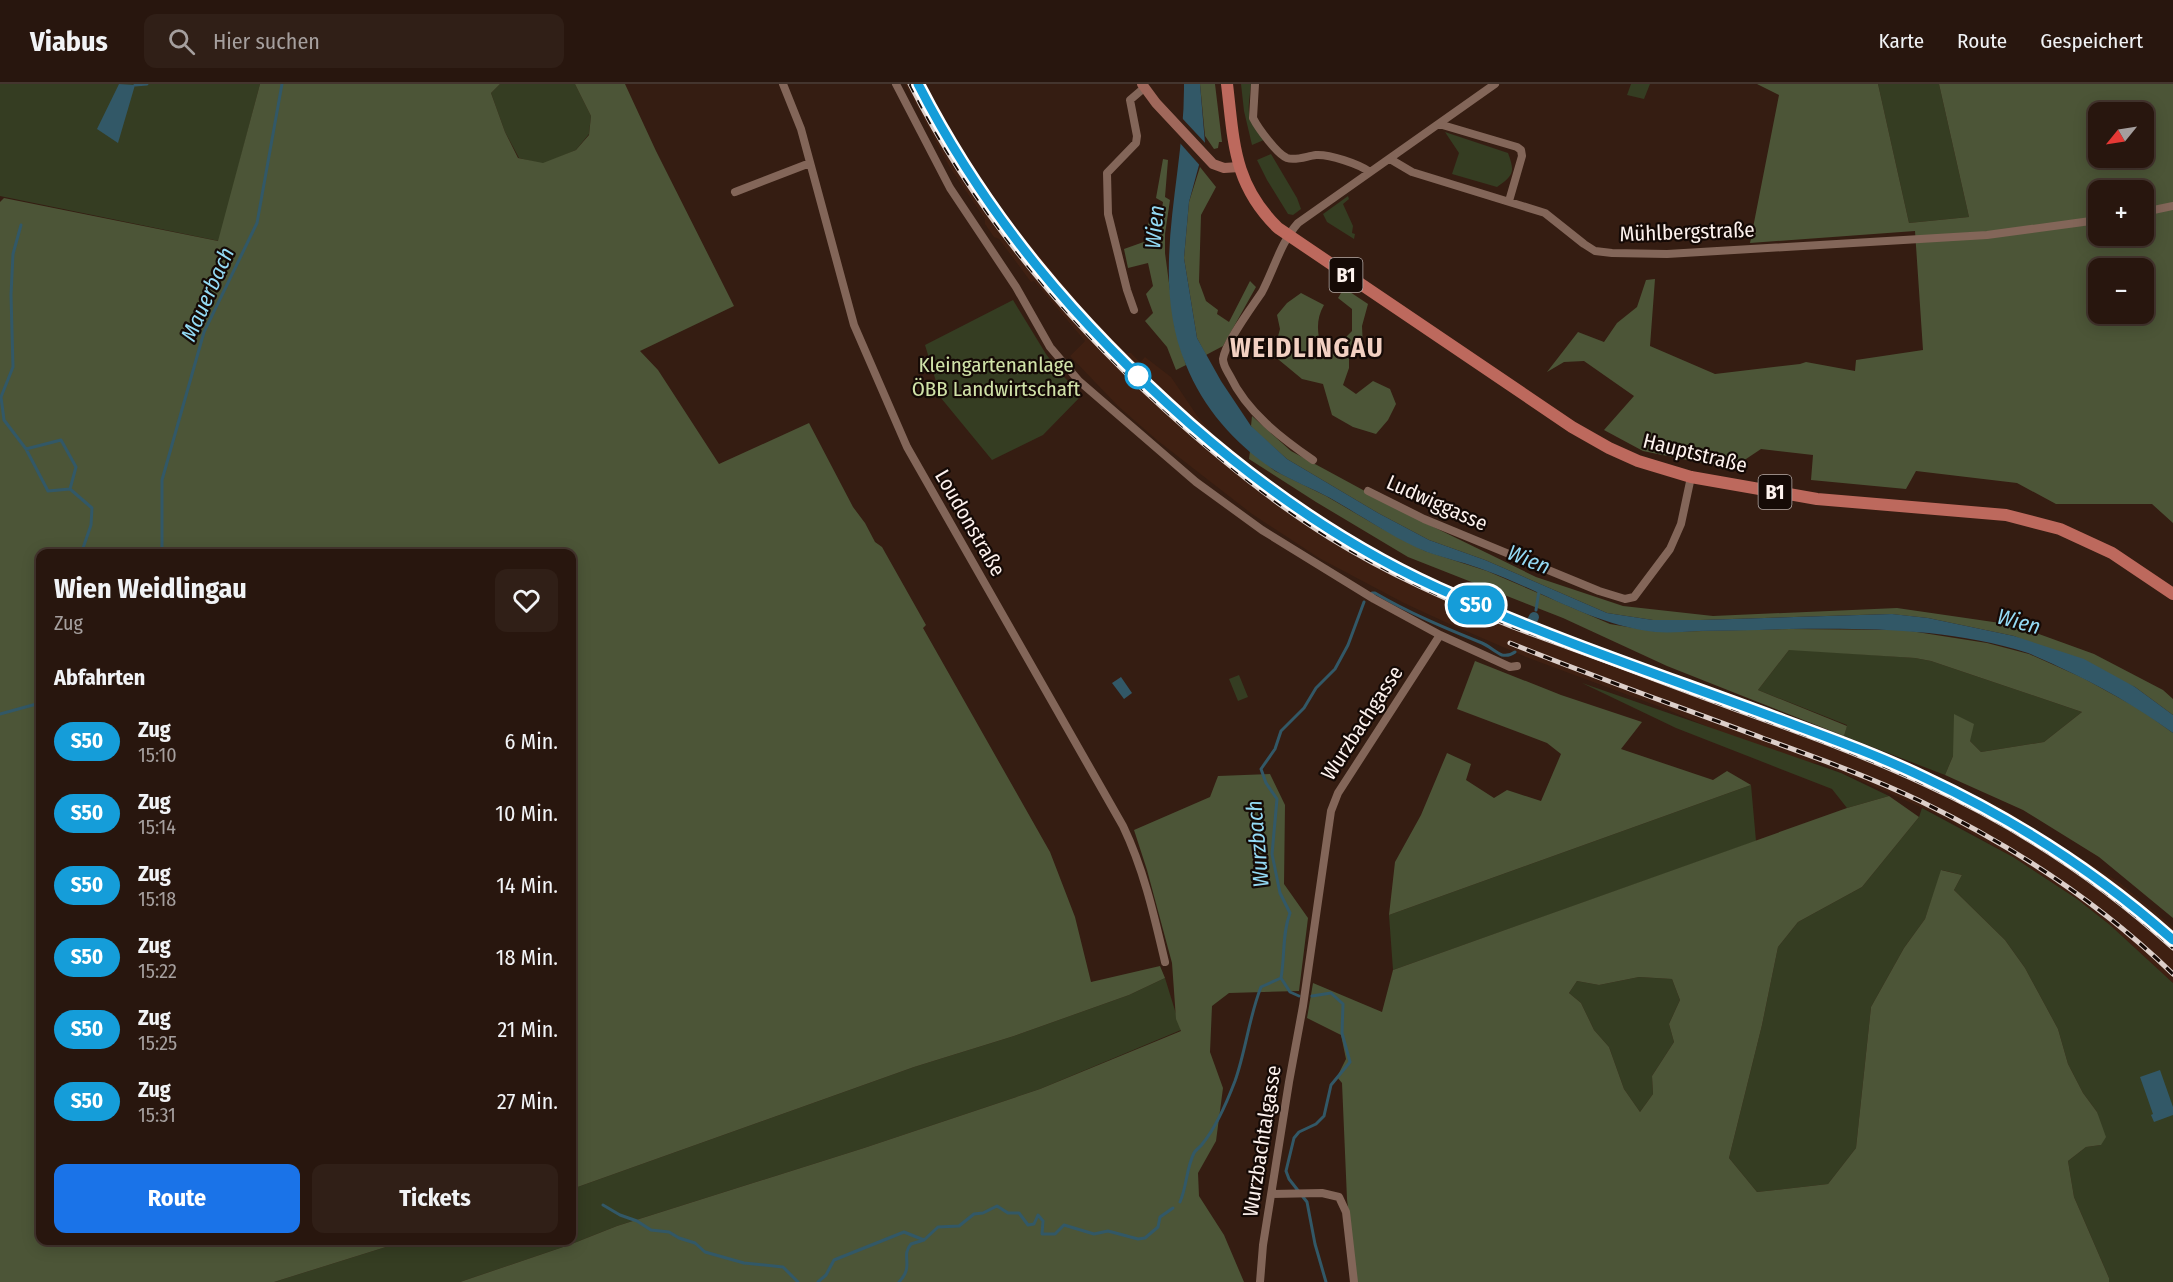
<!DOCTYPE html>
<html lang="de">
<head>
<meta charset="utf-8">
<style>
  body { margin:0; font-family:"Fira Sans Condensed",sans-serif; background:#301f17; color:#f1f3f6; height:100vh; display:flex; flex-direction:column; font-size:22px; white-space:nowrap }
  * { box-sizing:border-box; margin:0 }
  p { font-size:20px; color:#a59f9e }
  .icon { flex:none; width:33px; height:33px; fill:none; stroke:currentColor; stroke-width:2; stroke-linecap:round; stroke-linejoin:round }
  .map { position:relative; flex:1; overflow:hidden }
  .drawer { position:absolute; left:36px; top:465px; width:540px; height:696px; display:flex; flex-direction:column; background:#28160e; border-radius:12px; box-shadow:0 3px 15px #0003,0 0 0 2px #44352e }
  .drawer>* { flex:none }
  .badge { padding:0 12px; border-radius:20px; font-size:21px; line-height:39px }
  .needle { width:39px; rotate:240deg }
  .fabs { position:absolute; left:2088px; top:18px; display:grid; gap:12px }
  .fabs a { display:grid; place-items:center; width:66px; height:66px; border-radius:12px; background:#28160e; box-shadow:0 3px 15px #0003,0 0 0 2px #44352e; font-size:30px }
  .map>.badge { position:absolute; translate:-50% -50%; box-shadow:0 0 0 3px #fff }
  h2 { padding:0 18px; font-size:22px; line-height:54px }
  .round { display:grid; place-items:center; flex:none; width:63px; height:63px; border-radius:12px; background:#301f17 }
  .overview { display:flex; align-items:center; justify-content:space-between; height:102px; padding:0 18px }
  h1 { font-size:28px; font-weight:700; line-height:45px }
  .primary-button { display:flex; gap:12px; margin-top:auto; padding:12px 18px }
  .primary-button a { flex:1; height:69px; border-radius:12px; background:#1a73e8; color:#fff; font-size:24px; font-weight:700; line-height:69px; text-align:center }
  .primary-button a+a { background:#301f17; color:#f1f3f6 }
  ul { padding:0; list-style:none }
  li { display:flex; align-items:center; gap:18px; height:72px; padding:0 18px }
  li div { flex:1 }
  li b { display:block; font-size:22px }
  li em { font-style:normal }
  li .badge { min-width:66px; font-weight:700; text-align:center }
  header { display:flex; align-items:center; gap:36px; box-sizing:border-box; height:84px; padding:0 30px; background:#28160e; border-bottom:2px solid #44352e }
  header strong { font-size:28px }
  nav { display:flex; gap:33px; margin-inline-start:auto; font-size:21px }
  .search { width:420px; height:54px; background:#301f17; display:flex; align-items:center; gap:15px; box-sizing:border-box; padding:0 21px; border-radius:12px; color:#a59f9e; font-size:22px }
  .map>svg:first-child { display:block }
</style>
</head>
<body>
<header>
<strong>Viabus</strong>
<div class="search"><svg class="icon" aria-label="search" viewBox="0 0 24 24"><circle cx="10" cy="10" r="6"/><path d="M15 15l6 6"/></svg>Hier suchen</div>
<nav><a>Karte</a><a>Route</a><a>Gespeichert</a></nav>
</header>
<div class="map">
<svg width="2173" height="1198" viewBox="0 0 2173 1198">
  <rect width="100%" height="100%" fill="#351d12"/>
  <path fill="#3f2012" d="M905 0H925L968 78 996 120 1086 228 1126 269H1131L1140 278 1145 273 1171 293 1198 333 1230 368 1309 427 1370 463 1449 502 1532 537 1880 668 1999 722 2120 799 2173 843V899L2110 841 2077 815 2013 773 1941 732 1843 689 1819 679 1806 680 1742 657 1663 624 1526 573 1445 538 1404 519 1319 474 1252 430 1158 357 1118 322 1070 272 1085 257 1034 197 1031 198 999 155 994 153 985 140V135L949 82Z"/>
  <path fill="#353d22" d="M0 0H260L219 157 0 112Z
    M500 0H575L591 32 589 50 576 66 543 80 519 74 505 48 491 9Z
    M1241 0H1251C1248 30 1245 31 1264 56L1252 61 1244 27Z
    M1631 0H1650L1644 15 1627 11Z
    M1878 0H1939L1969 133 1909 139Z
    M1445 48 1508 69C1515 88 1514 91 1497 103L1452 90 1459 69Z
    M1271 70 1297 114 1301 125 1293 131 1288 130 1267 96 1257 76Z
    M1348 112 1349 115 1343 120 1353 142 1352 149 1355 150 1354 155 1327 138 1323 130Z
    M1013 216 1046 270 1060 289 1082 311 1043 351 992 376 941 314 925 261Z
    M1796 564 1802 566 1915 574 1931 577 2082 628 2044 658 1981 668 1970 657 1953 672 1945 691 1844 652 1847 641 1758 606 1789 566Z
    M1239 591 1248 613 1238 617 1229 595Z
    M1582 599 1841 689 1889 712 1847 724 1832 705 1676 644Z
    M1751 701 1756 757 1393 886 1389 831Z
    M1922 724 2013 773 2077 815 2110 841 2173 899V1198H2109V1194L2074 1113 2068 1077 2086 1063 2101 1061 2097 1028 2083 1009 2068 980 2058 945 2025 884 2005 856 1954 806 1962 791 1942 786 1925 835 1904 864 1871 923 1856 1064 1828 1100 1757 1108 1729 1074 1762 941 1778 863 1798 838 1862 803 1919 733Z
    M1639 893 1672 895 1680 916 1669 940 1674 958 1652 992 1653 1010 1640 1028 1624 1005 1609 963 1594 946 1581 919 1569 909 1577 897 1599 901Z
    M1165 894 1181 946 1040 1005 864 1064 617 1142 569 1161 460 1198H274L405 1157 572 1156V1105L914 983 1014 952 1129 911Z"/>
  <path fill="#4c5537" fill-rule="evenodd" d="M260 0H500L491 9 505 48 518 74 543 79 576 66 589 51 591 32 575 0H625L656 67 734 222 640 267 658 286 719 380 809 339 853 423 865 439 875 458 882 463 926 541 923 544 1050 768 1075 833 1091 898 1160 882 1165 894 1129 911 1014 952 914 983 572 1105V470H40V1156L405 1157 274 1198H0V118L4 114 218 157Z
    M1200 0H1215L1222 58H1219L1218 64 1214 65 1205 52Z
    M1757 0H1878L1909 139 1969 133 1939 0H2173V439L2152 420H2056L2017 399 1916 387 1906 405 1811 396 1813 371 1761 365 1731 385 1643 367 1604 346 1634 312 1584 277 1564 278 1547 288 1578 248 1604 258 1617 239 1637 223 1646 196 1655 195 1650 262 1715 290 1800 280 1806 278 1855 287 1856 276 1923 266 1915 147 1750 159 1779 11ZM2098 28H2144V74H2098ZM2098 106H2144V152H2098ZM2098 184H2144V230H2098Z
    M1163 75 1168 76 1165 113 1170 116 1165 150V169L1175 244 1186 281 1176 286 1167 263 1145 237 1153 229 1146 210 1153 202 1148 179 1128 184 1124 165 1152 155 1148 141 1151 131H1161L1163 118 1156 114Z
    M1200 83 1216 103 1201 131 1199 198 1206 217 1218 226 1217 230 1229 238 1250 197 1256 203 1223 262 1206 271 1197 254 1184 174 1189 118Z
    M1344 204 1368 220 1362 242 1363 264 1349 269V284L1343 301 1356 310 1373 297 1390 305 1396 320 1388 336 1376 350 1353 343 1332 331 1323 300 1302 295 1273 271 1280 245 1277 231 1287 219 1301 209 1324 221C1316 235 1317 247 1321 263L1339 260 1352 247V225L1338 214Z
    M1252 332 1291 367 1411 432 1536 493 1623 522 1713 532 1897 524 2014 541 2094 570 2163 606 2173 615V631L2135 603 2014 552 1928 534 1891 530 1701 536H1653L1607 529 1485 476 1429 456 1378 429 1287 375 1254 346 1251 342Z
    M1250 367 1275 387 1326 412 1379 443 1425 467 1487 487 1610 540 1658 548 1790 545 1904 546 1987 559 2029 570 2083 594 2141 626 2173 649V834L2099 773 2023 726 1945 691 1953 672 1954 630 1974 640 1970 657 1981 668 2044 658 2082 628 1931 577 1915 574 1789 566 1758 606 1847 642 1844 652 1667 582 1563 534 1408 473 1316 418 1249 375Z
    M1475 577 1561 611 1642 638 1621 665 1713 696 1727 687 1751 701 1389 831 1395 778 1421 731 1447 669 1471 680 1466 696 1494 714 1507 706 1541 717 1561 670 1547 659 1457 625Z
    M1270 690 1285 721 1284 800 1308 834 1299 907 1229 909 1212 922 1210 968 1223 1004 1216 1057 1198 1089 1199 1112 1224 1151 1244 1198H460L569 1161 617 1142 864 1064 1040 1005 1181 947 1176 935 1172 879 1147 786 1134 746 1210 713 1218 692Z
    M1889 712 1919 733 1862 803 1798 838 1778 863 1762 941 1729 1074 1757 1108 1828 1100 1856 1064 1871 923 1904 864 1925 835 1941 786 1962 791 1954 806 2005 856 2025 884 2058 945 2068 980 2083 1009 2097 1028 2106 1053 2101 1061 2086 1063 2068 1077 2074 1113 2109 1194V1198H1357L1347 1115 1342 999 1337 993 1346 975 1341 951 1307 934 1313 899 1382 928 1393 886 1847 724ZM1639 893 1672 895 1680 916 1669 940 1674 958 1652 992 1653 1010 1640 1028 1624 1005 1609 963 1594 946 1581 919 1569 909 1577 897 1599 901Z"/>
  <path fill="#325867" d="M119 0 135 1 118 59 97 45Z
    M1184 0H1200L1205 59 1189 118 1184 174 1197 254 1221 297 1251 342 1287 375 1378 429 1429 456 1485 476 1607 529 1653 536H1701L1892 530 1928 534 2014 552 2084 575 2135 603 2173 631V649C2137 623 2099 601 2059 583 2049 578 2038 573 2028 569 1950 544 1867 544 1787 545 1757 546 1727 547 1697 547 1683 548 1669 549 1655 548 1593 541 1544 508 1487 487 1467 479 1447 475 1427 468 1393 454 1362 432 1330 414 1312 404 1292 397 1274 386 1236 361 1203 324 1186 281 1148 190 1185 94 1184 0Z
    M1121 593 1132 609 1124 615 1112 599Z
    M2160 986 2173 1023V1031L2154 1038 2151 1031 2153 1030 2140 993Z"/>
  <path fill="#351d12" d="M1181 33 1208 62 1203 85 1179 58Z"/>
  <g fill="none" stroke-linecap="round" stroke-linejoin="round">
    <path stroke="#325867" stroke-width="3" d="M135 1 147 0
      M21 141 13 170 11 211 13 283 1 313 4 336 26 365 48 407 70 405 92 424 91 441 83 464 84 470
      M26 365 61 356 76 383 70 405
      M162 470V396L204 248 257 139 282 0
      M1372 509H1375C1409 529 1445 544 1482 559 1489 562 1495 568 1502 571 1507 572 1511 571 1515 568
      M1536 526 1539 507
      M0 630 40 619
      M1299 912 1290 908 1281 894C1285 872 1282 850 1290 829L1280 809 1272 770 1277 715 1266 699 1261 685 1275 665 1281 647 1304 624 1316 604 1335 585 1348 561 1364 518
      M1312 912 1331 909 1343 920 1342 949 1350 978 1331 1001 1324 1032 1316 1040 1299 1048 1294 1054 1286 1087 1289 1095 1307 1118 1315 1160 1326 1198
      M1180 1118C1187 1102 1186 1085 1194 1069 1196 1065 1201 1063 1203 1059 1217 1042 1227 1018 1235 997 1246 966 1249 933 1261 903L1281 894
      M603 1121 620 1131 637 1137 651 1146 669 1148 679 1154 695 1159 705 1168 744 1179 783 1183 798 1198
      M818 1198 826 1191 834 1176 904 1148 924 1156
      M899 1198C915 1181 900 1173 911 1160L924 1156 938 1143 959 1142 974 1130 983 1129 997 1122 1008 1129H1019L1028 1141 1034 1140 1038 1131 1043 1137 1042 1150H1055L1064 1141 1094 1150 1108 1147 1138 1155 1145 1154 1158 1143 1160 1133 1173 1124"/>
    <path stroke="#325867" stroke-width="10" d="M1532 537 1534 533"/>
    <path stroke="#836659" stroke-width="8" d="M783 0 801 45 854 241 907 363 1123 742C1144 786 1154 831 1165 878
      M896 0 950 104 1016 203 1050 263 1079 297 1196 398 1262 446 1374 515 1440 551 1338 709 1331 727 1303 922 1289 998 1263 1161 1260 1198
      M1255 0 1253 34C1258 44 1277 70 1287 74 1296 77 1307 72 1316 71 1329 70 1359 80 1370 88
      M1439 40 1517 63 1521 66 1522 72 1509 117
      M1390 75 1412 88 1545 129 1584 160 1595 167 1612 169 1667 170 1987 151 2098 136
      M735 108 810 79
      M2144 128 2173 122
      M1134 226 1127 206 1108 130 1107 89 1136 59 1137 52 1130 16 1144 4
      M1313 376C1281 354 1247 328 1230 292 1227 287 1223 281 1223 275 1225 259 1252 223 1262 208 1274 185 1281 158 1298 139L1495 0
      M1368 407 1424 435 1599 507 1625 515 1634 513 1670 465 1681 440 1691 393
      M1440 551 1510 583 1517 582
      M1272 1110 1322 1109 1339 1113 1346 1128 1354 1198"/>
    <path stroke="#a0685b" stroke-width="10" d="M1142 0 1156 19 1213 80 1224 84 1239 83"/>
    <path stroke="#bd695d" stroke-width="12" d="M1227 0C1234 58 1233 100 1278 144L1572 343 1609 364 1638 377 1691 393 1817 415 2006 431 2060 445 2112 469 2173 510"/>
    <g stroke="#dccfca" stroke-width="5">
      <path id="rail" d="M910 0C973 126 1062 232 1165 326 1217 373 1270 417 1330 454 1388 490 1450 517 1513 543 1587 570 1660 597 1734 625 1798 648 1862 671 1924 700 2014 741 2099 797 2173 864
        M1510 559C1594 593 1680 623 1765 655 1817 674 1870 693 1920 717 2013 762 2099 818 2173 890"/>
    </g>
    <use href="#rail" stroke="#150a06" stroke-width="3" stroke-dasharray="9" stroke-linecap="butt"/>
  </g>
  <g fill="none" stroke-linecap="round" stroke-linejoin="round">
    <g stroke="#fff" stroke-width="14">
      <path id="line" d="M918 0C986 133 1078 241 1190 340 1271 411 1359 471 1458 513 1561 558 1668 594 1773 633 1824 652 1875 670 1925 694 2015 736 2099 790 2173 856"/>
    </g>
    <use href="#line" stroke="#159dd9" stroke-width="9"/>
  </g>
  <circle fill="#fff" stroke="#159dd9" stroke-width="3" cx="1138" cy="292" r="12"/>
  <g text-anchor="middle" stroke-width="4.5" stroke-linejoin="round" paint-order="stroke">
    <g fill="#150a06" stroke="#b7aca8" stroke-width="1.5">
      <rect x="1329.5" y="174" width="33" height="34" rx="4.5"/>
      <rect x="1758.5" y="391" width="33" height="34" rx="4.5"/>
    </g>
    <g font-size="20" font-weight="bold" fill="#fdf2ee">
      <text x="1346" y="198">B1</text>
      <text x="1775" y="415">B1</text>
    </g>
    <g font-size="21" fill="#fdf2ee" stroke="#150a06">
      <text transform="translate(1687 148) rotate(-2)" y="7">Mühlbergstraße</text>
      <text transform="translate(1695 369) rotate(14)" y="7">Hauptstraße</text>
      <text transform="translate(1437 419) rotate(24)" y="7">Ludwiggasse</text>
      <text transform="translate(970 439) rotate(60)" y="7">Loudonstraße</text>
      <text transform="translate(1362 639) rotate(-57)" y="7">Wurzbachgasse</text>
      <text transform="translate(1262 1057) rotate(-81)" y="7">Wurzbachtalgasse</text>
    </g>
    <g font-size="21" fill="#d0e2a8" stroke="#150a06">
      <text x="996" y="288">Kleingartenanlage<tspan x="996" dy="24">ÖBB Landwirtschaft</tspan></text>
    </g>
    <g font-size="22" font-style="italic" fill="#94daf5" stroke="#150a06">
      <text transform="translate(1154 143) rotate(-85)" y="8">Wien</text>
      <text transform="translate(207 210) rotate(-66)" y="8">Mauerbach</text>
      <text transform="translate(1529 475) rotate(22)" y="8">Wien</text>
      <text transform="translate(2019 537) rotate(15)" y="8">Wien</text>
      <text transform="translate(1257 760) rotate(-95)" y="8">Wurzbach</text>
    </g>
    <g font-size="27" font-weight="bold" letter-spacing="1.5" fill="#f2d0c2" stroke="#150a06">
      <text x="1307" y="273">WEIDLINGAU</text>
    </g>
  </g>
</svg>
<div class="fabs">
<a><svg class="needle" viewBox="-14 -14 28 28"><path d="M0-13l5 13h-10z" fill="#e53935"/><path d="M0 13l5-13h-10z" fill="#a59f9e"/></svg></a>
<a>+</a>
<a>−</a>
</div>
<b class="badge" style="left:1476px;top:521px;background:#159dd9;color:#fff">S50</b>
<section class="drawer">
<div class="overview"><div><h1>Wien Weidlingau</h1><p>Zug</p></div><a class="round"><svg class="icon" aria-label="heart" viewBox="0 0 24 24"><path d="M12 20l-8-8c-3-5 5-10 8-4 3-6 11-1 8 4z"/></svg></a></div>
<h2>Abfahrten</h2>
<ul>
<li><span class="badge" style="background:#159dd9;color:#fff">S50</span><div><b>Zug</b><p>15:10</p></div><em>6 Min.</em></li>
<li><span class="badge" style="background:#159dd9;color:#fff">S50</span><div><b>Zug</b><p>15:14</p></div><em>10 Min.</em></li>
<li><span class="badge" style="background:#159dd9;color:#fff">S50</span><div><b>Zug</b><p>15:18</p></div><em>14 Min.</em></li>
<li><span class="badge" style="background:#159dd9;color:#fff">S50</span><div><b>Zug</b><p>15:22</p></div><em>18 Min.</em></li>
<li><span class="badge" style="background:#159dd9;color:#fff">S50</span><div><b>Zug</b><p>15:25</p></div><em>21 Min.</em></li>
<li><span class="badge" style="background:#159dd9;color:#fff">S50</span><div><b>Zug</b><p>15:31</p></div><em>27 Min.</em></li>
</ul>
<div class="primary-button"><a>Route</a><a>Tickets</a></div>
</section>
</div>
</body>
</html>
